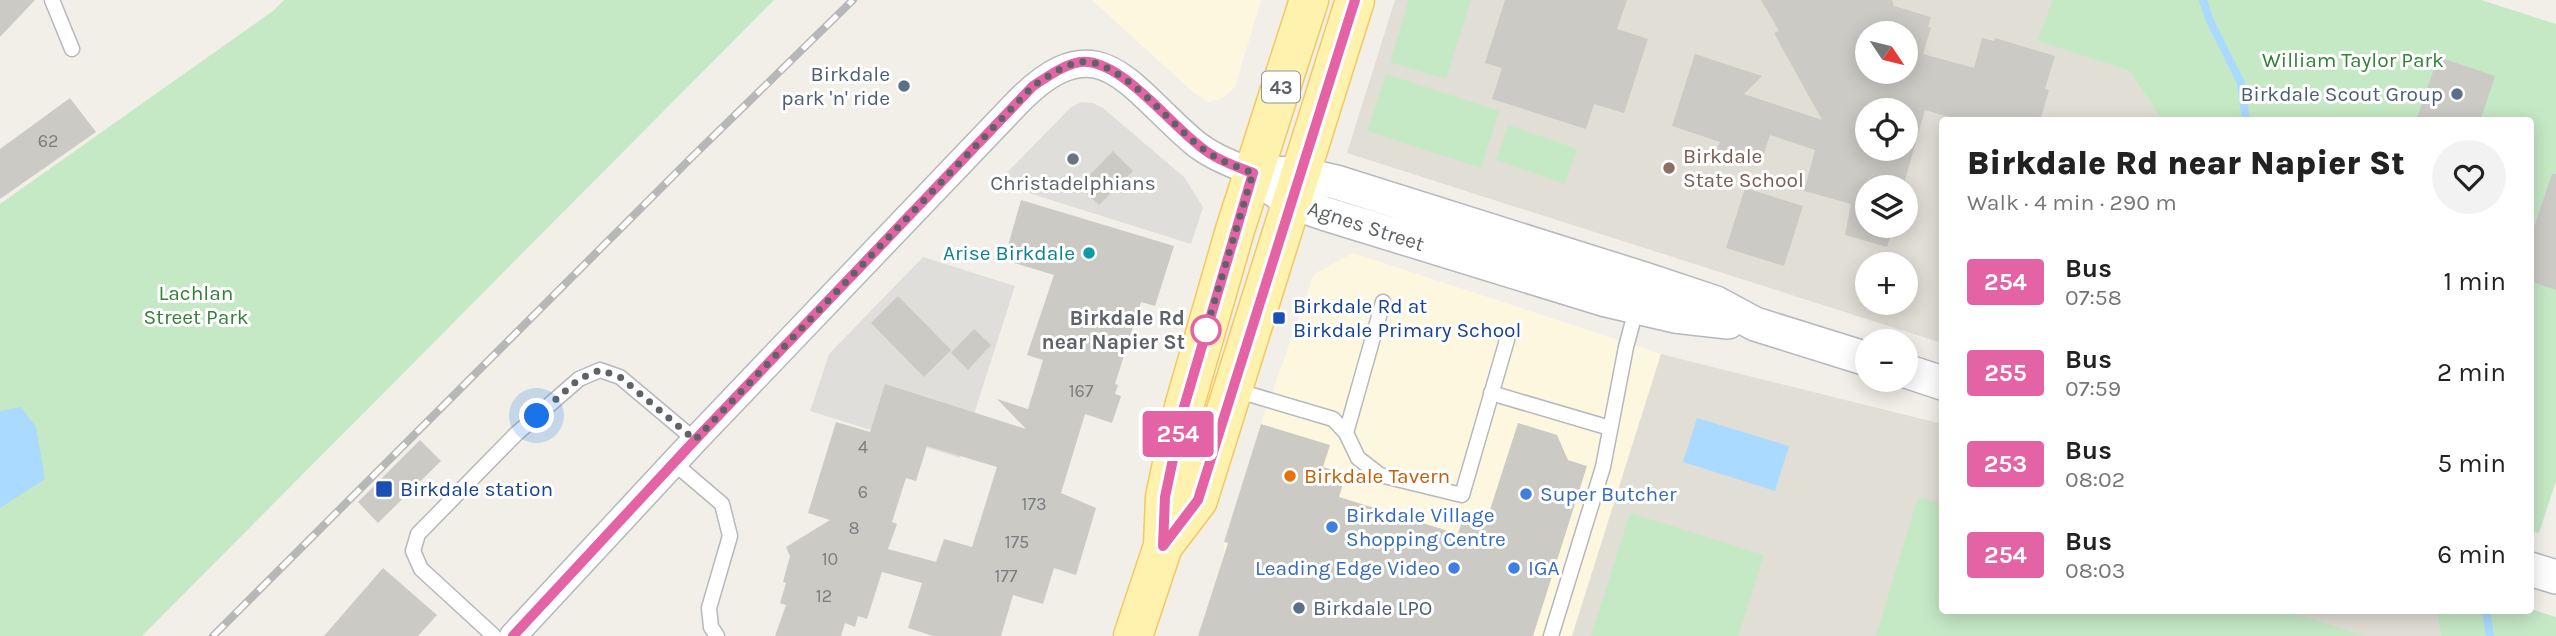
<!DOCTYPE html>
<html lang="en">
<head>
<meta charset="utf-8">
<style>
  body { margin:0; font-family:Karla,sans-serif; background:#f2f2f2; color:#222; height:100vh; display:flex; flex-direction:column; font-size:26px; white-space:nowrap }
  * { box-sizing:border-box; margin:0 }
  p { font-size:23px; color:#767676 }
  .icon { flex:none; width:38px; height:38px; fill:none; stroke:currentColor; stroke-width:2; stroke-linecap:round; stroke-linejoin:round }
  .map { position:relative; flex:1; overflow:hidden }
  .drawer { position:absolute; left:1939px; top:117px; width:595px; height:497px; display:flex; flex-direction:column; background:#fff; border-radius:7px; box-shadow:0 4px 18px #0003 }
  .drawer>* { flex:none }
  .badge { padding:0 14px; border-radius:5px; font-size:24px; line-height:46px }
  .needle { width:46px; rotate:125deg }
  .buttons { position:absolute; left:1855px; top:21px; display:grid; gap:14px }
  .buttons a { display:grid; place-items:center; width:63px; height:63px; border-radius:50%; background:#fff; box-shadow:0 4px 18px #0003; font-size:35px }
  .you { position:absolute; width:35px; height:35px; margin:-18px; border:5px solid #fff; border-radius:50%; background:#1a73e8; box-shadow:0 0 0 10px #1a73e833 }
  .map>.badge { position:absolute; translate:-50% -50%; box-shadow:0 0 0 4px #fff }
  .round { display:grid; place-items:center; flex:none; width:74px; height:74px; border-radius:37px; background:#f2f2f2 }
  .head { display:flex; align-items:center; justify-content:space-between; height:119px; padding:0 28px }
  h1 { font-size:33px; font-weight:800; line-height:52px }
  ul { padding:0; list-style:none }
  li { display:flex; align-items:center; gap:21px; height:91px; padding:0 28px }
  li div { flex:1 }
  li b { display:block; font-size:26px }
  li em { font-style:normal }
  li .badge { min-width:77px; font-weight:700; text-align:center }
  .map>svg:first-child { display:block }
</style>
</head>
<body>
<div class="map">
<svg width="2556" height="636" viewBox="0 0 2556 636">
  <rect width="100%" height="100%" fill="#f1efe8"/>
  <path fill="#fef7e0" d="M1092 0H1261L1235 87 1223 98 1208 102 1194 93Z
    M1353 253 1661 354 1572 636H1198L1224 554V542L1261 424 1314 274Z"/>
  <path fill="#e0deda" d="M1081 102 1093 103 1103 108 1184 177 1203 207 1191 244 997 183 1070 108Z
    M923 257 1015 286 960 458 810 411 829 354Z"/>
  <path fill="#e1ded6" fill-rule="evenodd" d="M1395 0H2052L2039 41 2129 71 2163 121H1942V343L1347 153ZM1867 33H1906V72H1867ZM1867 110H1906V149H1867ZM1867 187H1906V226H1867ZM1867 264H1906V303H1867Z
    M1661 354 1942 424V611H2437L2441 636H1572Z"/>
  <path fill="#c5e8c5" d="M284 0H774L142 636H0V204L273 11Z
    M1409 0H1471L1446 79 1390 62Z
    M2052 0H2481L2556 24V481L2539 533 2530 530V121H2163L2129 71 2038 41Z
    M1386 74 1499 111 1481 168 1367 131Z
    M1508 125 1577 149 1565 184 1496 160Z
    M1918 497 1942 504V611H2285L2366 636H1876Z
    M1630 513 1764 555 1738 636H1591Z
    M2531 609 2556 617V636H2441L2437 611Z"/>
  <path fill="#aadaff" d="M21 407 36 427 45 479 0 508V411Z
    M1697 418 1789 446 1775 491 1683 462Z"/>
  <g fill="none" stroke-linecap="round" stroke-linejoin="round">
    <path stroke="#aadaff" stroke-width="8" d="M2203 0 2210 21 2241 83 2246 121
      M2486 611 2490 636"/>
  </g>
  <path fill="#cccac5" fill-rule="evenodd" d="M0 0H35L0 37Z
    M1505 0H1627L1617 29 1648 39 1624 113 1594 104 1586 129 1492 99 1502 68 1485 63Z
    M1761 0H1892L1894 6 1931 17 1928 27 1931 28 1923 54 1974 68 1982 38 1994 41 1995 38 2055 56 2045 89 2049 90 2040 121H1963L1925 110 1903 187H1867V226H1893L1887 247 1845 235 1851 204 1804 191 1815 150 1770 135 1761 163 1717 149 1720 142 1672 126 1695 54 1762 76 1744 94 1822 120 1774 33 1779 31ZM1867 33H1906V72H1867ZM1867 110H1906V149H1867Z
    M2438 57 2495 76 2480 121H2416Z
    M70 98 96 132 0 199V149Z
    M1113 151 1133 171 1099 205 1079 186Z
    M2552 174H2556V290L2530 281V239Z
    M1745 188 1803 206 1784 266 1726 248Z
    M1021 200 1174 246 1155 306 1141 302 1115 384 1118 385 1115 394 1121 396 1112 423 1085 414 1061 493 1096 508 1076 575 1054 568 1043 604 1013 595 1001 636H933L908 628 922 583 882 572 867 619 858 616 855 627 845 623 841 636H775L786 605 780 603 786 583 783 582 790 556 786 547 830 520 808 513 836 422 870 432 885 384 1026 429 997 399 1028 409 1043 360 1027 355 1054 275 1004 260ZM927 446 997 467 972 547 944 539 936 562 888 549 897 524 892 522 906 478 916 481Z
    M898 296 951 350 924 377 871 323Z
    M974 329 991 345 968 370 951 353Z
    M1518 423 1557 435 1568 460 1587 466 1533 636H1198L1228 543 1224 542 1261 424 1330 445 1323 467 1346 474 1339 497 1458 534 1465 512 1487 519Z
    M420 440 441 461 378 523 358 502Z
    M383 568 437 615 418 636H324Z"/>
  <g fill="none" stroke-linecap="round" stroke-linejoin="round">
    <g stroke="#b5b8bc" stroke-width="17">
      <path id="service" d="M52 0 72 49
        M1383 302 1346 433 1358 458 1380 475 1462 495 1507 340
        M1235 390 1333 419 1346 433
        M1491 393 1610 428
        M675 464 722 504 730 536 709 608 711 627 717 636
        M494 636 421 569 413 551 418 534 516 434 579 379 600 370 620 377 695 440
        M1551 636 1603 467 1626 347 1637 306"/>
    </g>
    <g stroke="#b5b8bc" stroke-width="29">
      <path id="minor" d="M513 636 695 440 1016 104C1099 18 1129 88 1195 143 1212 157 1233 164 1253 173"/>
    </g>
    <g stroke="#b5b8bc" stroke-width="36">
      <path id="tertiary" d="M1253 173 1301 174 1336 182 1644 279 1716 303 1755 324 1867 359
        M1272 188 1291 202 1326 214 1606 300 1675 316 1728 322
        M1906 371 1942 383
        M2530 569 2556 577"/>
    </g>
    <g stroke="#f2c960" stroke-width="41">
      <path id="primary" d="M1163 546 1198 500 1355 0
        M1133 636 1163 546 1165 497 1184 407 1235 230 1309 0"/>
    </g>
    <use href="#service" stroke="#fff" stroke-width="14"/>
    <use href="#minor" stroke="#fff" stroke-width="26"/>
    <use href="#tertiary" stroke="#fff" stroke-width="33"/>
    <use href="#primary" stroke="#fff2af" stroke-width="38"/>
    <g stroke="#b6b7b8" stroke-width="8">
      <path id="rail" d="M213 636 691 158 853 0"/>
    </g>
    <use href="#rail" stroke="#fff" stroke-width="5" stroke-dasharray="16" stroke-linecap="butt"/>
  </g>
  <g fill="none" stroke-linecap="round" stroke-linejoin="round">
    <g stroke="#fff" stroke-width="16">
      <path id="line" d="M513 636 695 440 1033 86C1047 77 1063 65 1080 62 1122 57 1175 132 1209 153 1222 162 1238 167 1253 173L1184 407 1165 497 1163 546 1198 500 1355 0"/>
    </g>
    <use href="#line" stroke="#e463a4" stroke-width="10"/>
    <path stroke="#5f6368" stroke-width="7" stroke-dasharray="0 12.6" d="M537 416 579 379 600 370 620 377 695 440 1033 86C1047 77 1063 65 1080 62 1122 57 1175 132 1209 153 1222 162 1238 167 1253 173L1206 330"/>
  </g>
  <g fill="#5c6f8a" stroke="#fff" stroke-width="2.5">
    <circle cx="904" cy="86" r="7"/>
    <circle cx="2457" cy="94" r="7"/>
    <circle cx="1299" cy="608" r="7"/>
  </g>
  <circle fill="#6b7280" stroke="#fff" stroke-width="2.5" cx="1073" cy="159" r="7"/>
  <circle fill="#8d6e63" stroke="#fff" stroke-width="2.5" cx="1669" cy="168" r="7"/>
  <circle fill="#0f9aa8" stroke="#fff" stroke-width="2.5" cx="1089" cy="253" r="7"/>
  <g fill="#1a4fb4" stroke="#fff" stroke-width="2.5">
    <rect x="1272" y="311" width="14" height="14" rx="3.5"/>
    <rect x="375" y="480" width="18" height="18" rx="3.5"/>
  </g>
  <circle fill="#fff" stroke="#e463a4" stroke-width="3.5" cx="1206" cy="330" r="14"/>
  <circle fill="#e8710a" stroke="#fff" stroke-width="2.5" cx="1290" cy="476" r="7"/>
  <g fill="#3f7fe0" stroke="#fff" stroke-width="2.5">
    <circle cx="1526" cy="494" r="7"/>
    <circle cx="1332" cy="527" r="7"/>
    <circle cx="1454" cy="568" r="7"/>
    <circle cx="1514" cy="568" r="7"/>
  </g>
  <g text-anchor="middle" stroke-width="6" stroke-linejoin="round" paint-order="stroke">
    <g font-size="18" fill="#7a7d7f">
      <text x="48" y="147">62</text>
      <text x="1081" y="397">167</text>
      <text x="863" y="453">4</text>
      <text x="863" y="498">6</text>
      <text x="1034" y="510">173</text>
      <text x="854" y="534">8</text>
      <text x="1017" y="548">175</text>
      <text x="830" y="565">10</text>
      <text x="1006" y="582">177</text>
      <text x="824" y="602">12</text>
    </g>
    <rect fill="#fff" stroke="#8f9295" stroke-width="2" x="1262" y="71.5" width="38" height="31" rx="5"/>
    <g font-size="19" font-weight="bold" fill="#5f6368">
      <text x="1281" y="94">43</text>
    </g>
    <g font-size="21" fill="#348238" stroke="#fff">
      <text x="2353" y="67">William Taylor Park</text>
      <text x="196" y="300">Lachlan<tspan x="196" dy="24">Street Park</tspan></text>
    </g>
    <g font-size="21" fill="#4e5e75" stroke="#fff" text-anchor="end">
      <text x="890" y="81">Birkdale<tspan x="890" dy="24">park 'n' ride</tspan></text>
      <text x="2443" y="101">Birkdale Scout Group</text>
      <text x="1313" y="615" text-anchor="start">Birkdale LPO</text>
    </g>
    <g font-size="21" fill="#785e54" stroke="#fff" text-anchor="start">
      <text x="1683" y="163">Birkdale<tspan x="1683" dy="24">State School</tspan></text>
    </g>
    <g font-size="21" fill="#5b616d" stroke="#fff">
      <text x="1073" y="190">Christadelphians</text>
    </g>
    <g font-size="21" fill="#5f6368" stroke="#fff">
      <text transform="translate(1366 226) rotate(18)" y="7">Agnes Street</text>
    </g>
    <g font-size="21" fill="#0d838f" stroke="#fff" text-anchor="end">
      <text x="1075" y="260">Arise Birkdale</text>
    </g>
    <g font-size="21" fill="#164399" stroke="#fff" text-anchor="start">
      <text x="1293" y="313">Birkdale Rd at<tspan x="1293" dy="24">Birkdale Primary School</tspan></text>
      <text x="400" y="496">Birkdale station</text>
    </g>
    <g font-size="21" font-weight="bold" fill="#5f6368" stroke="#fff" text-anchor="end">
      <text x="1185" y="325">Birkdale Rd<tspan x="1185" dy="24">near Napier St</tspan></text>
    </g>
    <g font-size="21" fill="#c56008" stroke="#fff" text-anchor="start">
      <text x="1304" y="483">Birkdale Tavern</text>
    </g>
    <g font-size="21" fill="#366cbe" stroke="#fff" text-anchor="start">
      <text x="1540" y="501">Super Butcher</text>
      <text x="1346" y="522">Birkdale Village<tspan x="1346" dy="24">Shopping Centre</tspan></text>
      <text x="1440" y="575" text-anchor="end">Leading Edge Video</text>
      <text x="1528" y="575">IGA</text>
    </g>
  </g>
</svg>
<div class="buttons">
<a><svg class="needle" viewBox="-14 -14 28 28"><path d="M0-13l5 13h-10z" fill="#e53935"/><path d="M0 13l5-13h-10z" fill="#767676"/></svg></a>
<a><svg class="icon" aria-label="locate" viewBox="0 0 24 24"><circle cx="12" cy="12" r="6"/><path d="M12 2v4M12 18v4M2 12h4M18 12h4"/></svg></a>
<a><svg class="icon" aria-label="layers" viewBox="0 0 24 24"><path d="M12 4l9 5-9 5-9-5zM3 14l9 5 9-5"/></svg></a>
<a>+</a>
<a>−</a>
</div>
<div class="you" style="left:537px;top:416px"></div>
<b class="badge" style="left:1178px;top:434px;background:#e463a4;color:#fff">254</b>
<section class="drawer">
<div class="head"><div><h1>Birkdale Rd near Napier St</h1><p>Walk · 4 min · 290 m</p></div><a class="round"><svg class="icon" aria-label="heart" viewBox="0 0 24 24"><path d="M12 20l-8-8c-3-5 5-10 8-4 3-6 11-1 8 4z"/></svg></a></div>
<ul>
<li><span class="badge" style="background:#e463a4;color:#fff">254</span><div><b>Bus</b><p>07:58</p></div><em>1 min</em></li>
<li><span class="badge" style="background:#e463a4;color:#fff">255</span><div><b>Bus</b><p>07:59</p></div><em>2 min</em></li>
<li><span class="badge" style="background:#e463a4;color:#fff">253</span><div><b>Bus</b><p>08:02</p></div><em>5 min</em></li>
<li><span class="badge" style="background:#e463a4;color:#fff">254</span><div><b>Bus</b><p>08:03</p></div><em>6 min</em></li>
</ul>
</section>
</div>
</body>
</html>
